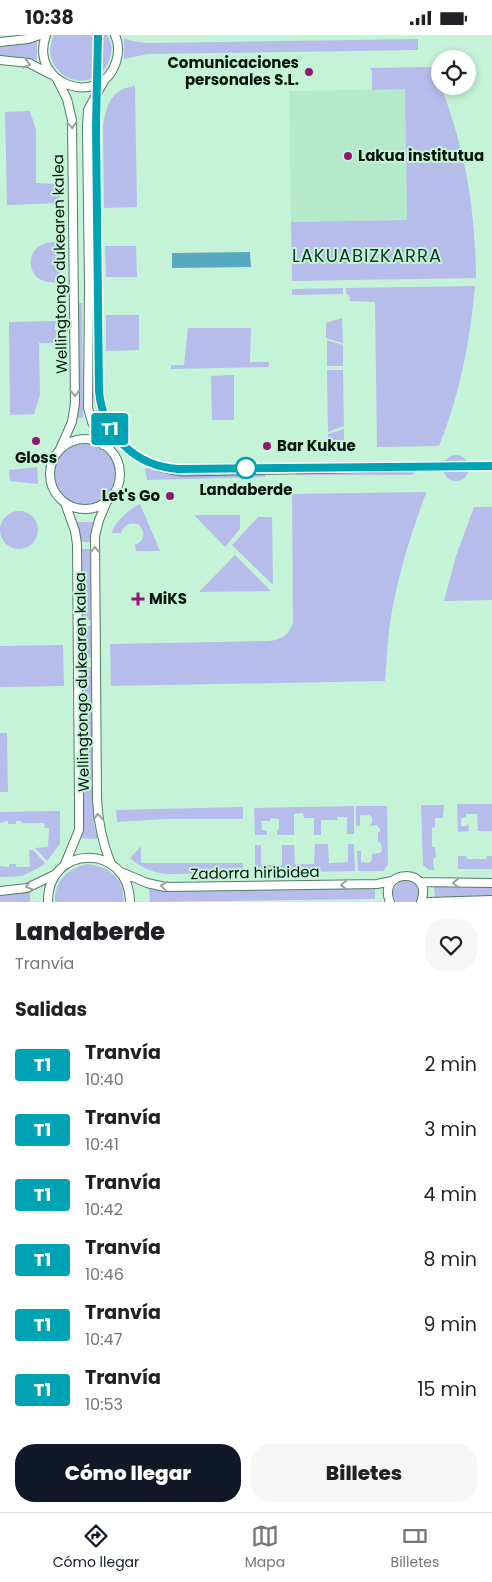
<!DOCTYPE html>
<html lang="es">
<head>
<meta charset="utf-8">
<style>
  body { margin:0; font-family:Poppins,sans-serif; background:#f6f6f6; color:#202124; height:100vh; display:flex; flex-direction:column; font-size:19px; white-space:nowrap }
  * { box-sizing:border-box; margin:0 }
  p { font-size:16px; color:#757577 }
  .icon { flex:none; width:28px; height:28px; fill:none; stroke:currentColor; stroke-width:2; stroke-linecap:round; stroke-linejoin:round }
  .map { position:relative; height:867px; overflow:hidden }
  .drawer { display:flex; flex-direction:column; background:#fff; flex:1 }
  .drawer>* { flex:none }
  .badge { padding:0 10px; border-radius:4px; font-size:18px; line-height:32px }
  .tools { position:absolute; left:431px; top:15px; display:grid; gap:10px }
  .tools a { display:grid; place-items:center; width:45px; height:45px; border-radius:50%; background:#fff; box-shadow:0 2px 8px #0003; font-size:25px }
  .map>.badge { position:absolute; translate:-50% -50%; box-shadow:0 0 0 2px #fff }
  h2 { padding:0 15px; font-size:19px; line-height:45px }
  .round { display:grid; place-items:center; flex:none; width:52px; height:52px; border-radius:20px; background:#f6f6f6 }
  .overview { display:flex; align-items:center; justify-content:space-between; height:85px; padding:0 15px }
  h1 { font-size:24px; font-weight:800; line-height:38px }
  .button { display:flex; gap:10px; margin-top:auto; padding:10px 15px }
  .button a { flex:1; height:58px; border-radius:20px; background:#111827; color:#fff; font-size:20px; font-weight:800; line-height:58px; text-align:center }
  .button a+a { background:#f6f6f6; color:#202124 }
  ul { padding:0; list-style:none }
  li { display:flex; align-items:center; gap:15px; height:65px; padding:0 15px }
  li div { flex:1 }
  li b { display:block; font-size:19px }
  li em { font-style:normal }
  li .badge { min-width:55px; font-weight:700; text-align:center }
  .status { display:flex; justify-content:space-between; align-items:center; height:35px; padding:0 25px; background:#fff; direction:ltr }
  .status svg { height:14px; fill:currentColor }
  .tab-bar { display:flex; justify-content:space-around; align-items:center; height:70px; border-top:1px solid #e0e0e0; background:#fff; font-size:14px; color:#757577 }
  .tab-bar a { display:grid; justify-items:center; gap:2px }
  .tab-bar .active { color:#111827 }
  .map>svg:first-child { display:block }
</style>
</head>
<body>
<div class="status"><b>10:38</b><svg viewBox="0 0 49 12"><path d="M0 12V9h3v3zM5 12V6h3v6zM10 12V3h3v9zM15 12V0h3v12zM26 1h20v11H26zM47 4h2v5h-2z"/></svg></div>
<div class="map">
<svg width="492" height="867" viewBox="0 0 492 867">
  <rect width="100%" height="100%" fill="#c5f3d7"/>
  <path fill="#b4eaca" d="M405 54 408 185 291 187 289 56Z"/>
  <path fill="#b7bdeb" d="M54 0H107C112 8 113 17 109 26 94 65 35 40 54 0Z
    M124 3 132 6 148 8 418 4V15L148 19 124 24Z
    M35 6H37V25L23 22 0 21V10H20Z
    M433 32C463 103 475 164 476 243L292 246 291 187 407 185 405 54 372 55V37L370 33Z
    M135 51 137 172 104 173 103 91C107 69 111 54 135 51Z
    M97 72 98 190H91V89Z
    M30 76 36 95V148L59 149 60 168 7 170 5 77Z
    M60 207V247C55 247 49 248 44 246 30 242 26 223 37 213 43 207 52 207 60 207Z
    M105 211H136L137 242H106Z
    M475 251C470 307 460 359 439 411L377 412 375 267 350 266 349 260 346 259V253Z
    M343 253V259L292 260V254Z
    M92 267H99L100 358 102 372 105 380 98 382 93 362Z
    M78 268H82L83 383H78Z
    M106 280H139V315L106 316Z
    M342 283 343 308 326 303V288Z
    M61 286V289H55V295H61V308H39L40 360 34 379 10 380 9 287Z
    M188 293H251L250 327H269V332L171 334V330H184Z
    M327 305 343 310V331H327Z
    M327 335H343L344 391 328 397Z
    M234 340V385H212L211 341Z
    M344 394V413H328V399Z
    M54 440a31 31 0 1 1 62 0a31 31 0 1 1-62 0Z
    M443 433a13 13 0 1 1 26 0a13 13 0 1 1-26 0Z
    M418 429 413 440H296V432L307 430Z
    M265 431V434L214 435 215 440 265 439V442L147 445 145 433Z
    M37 432 38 449 10 446 9 435Z
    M424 457 426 458C410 501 397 543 390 588 387 607 387 627 385 646L111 651 110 609 268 606C281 605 289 600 293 588L292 459Z
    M140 469 160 516H136L135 510C145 506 146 496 138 489 129 487 124 490 121 498H112C113 488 131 473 140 469Z
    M474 472H492V565L444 566 456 521Z
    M0 495a19 19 0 1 1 38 0a19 19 0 1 1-38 0Z
    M194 480H240V494L225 512Z
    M258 482H272L273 550 232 510Z
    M77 487H94L91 507H80Z
    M80 514H91L92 585H80Z
    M235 520 271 556 199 557Z
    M81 590 91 591 92 622H81Z
    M63 610 64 651 0 652V611Z
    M81 632H92L94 745H82Z
    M0 698H7L8 757H0Z
    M83 750 94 751V790L98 804 79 803 83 784Z
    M457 769H492V796H478L477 779H466V782L461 783V791H467L468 788 469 796 458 797Z
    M421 770H444L443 783H435V792L432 793V812H435L436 822 433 824 434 835H429L423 830Z
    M354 771V799H347V782H337V785H321V800H314V783H304L303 778 294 779V800H277V795L279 794V784L271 783 270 786H261L262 795 267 796V800H255L254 773Z
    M356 771H387L388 830 383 836H358L357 816H361V827L369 828 372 825V819L379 818 382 816 381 808 378 807V797H380V793H378L377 790 369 791 372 788V782L369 780H360V791H356Z
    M243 772V784H165L117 787 116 775Z
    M60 776V809L47 826 35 813 48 812 49 793H45L44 788H22L21 786H16V789H8V786L0 788V777Z
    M315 809H328L329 828 348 827V809H354L355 836 255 838V810H261V830H282V810H294L295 829H314Z
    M141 811V828H243V838L165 839C151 837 140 832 130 823Z
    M29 815H33L45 828 42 831 22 841 0 842V831L9 832V829H16V832H30Z
    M458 821H466L467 824H486L487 821H492V834H458Z
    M88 829C108 831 126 844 123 867H55C54 846 68 833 88 829Z
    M405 845H410L417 851 419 862 416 867H396L392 857 393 853 401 846Z
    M492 851V862L435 863 434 852Z
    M149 853 169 856 375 853V864L150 867Z
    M30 856V867H0V859H17Z"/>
  <path fill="#57a9c0" d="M250 217 251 232 172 233V218Z"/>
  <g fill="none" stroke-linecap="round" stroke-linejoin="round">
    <g stroke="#537d65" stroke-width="10">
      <path id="secondary" d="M46 0C28 50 101 74 116 27 119 18 119 9 115 0
        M0 7 28 4 40 0
        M0 25 29 28 50 39
        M57 44 67 64 72 85 75 368 72 387 60 414
        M50 439a35 35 0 1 1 70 0a35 35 0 1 1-70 0Z
        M103 410 92 387 88 373 89 250 87 93 88 75 105 44
        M107 466 99 485 95 501 97 764C98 788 102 807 111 829
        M65 468 75 496 77 509 79 765V795L65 829
        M121 837 147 848 165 852 377 849 392 846
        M420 847 492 848
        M0 856 27 853 54 840
        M48 867C47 809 129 807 130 867
        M390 867C376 833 435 832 421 867
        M429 867 492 865"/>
    </g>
    <use href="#secondary" stroke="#fff" stroke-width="8"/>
    <path stroke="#567262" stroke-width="1" d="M95 0 92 91 95 356C99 404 135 436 182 441L492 435"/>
  </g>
  <defs><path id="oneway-chevron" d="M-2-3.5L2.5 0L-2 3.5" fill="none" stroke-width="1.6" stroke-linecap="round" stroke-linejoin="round" transform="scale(1.25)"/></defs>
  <g stroke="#9ba19d">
    <use href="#oneway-chevron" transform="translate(27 29) rotate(16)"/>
    <use href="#oneway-chevron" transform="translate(72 90) rotate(86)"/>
    <use href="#oneway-chevron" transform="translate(75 358) rotate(89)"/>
    <use href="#oneway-chevron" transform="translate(95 515) rotate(-90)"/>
    <use href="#oneway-chevron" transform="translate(98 782) rotate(-94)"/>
    <use href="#oneway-chevron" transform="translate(456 848) rotate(179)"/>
    <use href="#oneway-chevron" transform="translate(344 850) rotate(179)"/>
    <use href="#oneway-chevron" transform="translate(29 851) rotate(163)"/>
    <use href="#oneway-chevron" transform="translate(164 851) rotate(-173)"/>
  </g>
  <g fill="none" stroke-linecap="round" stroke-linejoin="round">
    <g stroke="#fff" stroke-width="11">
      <path id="line" d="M98 0 96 92 99 356C103 399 134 431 178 434L492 431"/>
    </g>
    <use href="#line" stroke="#00a3b4" stroke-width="8"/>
  </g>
  <g fill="#8f1776" stroke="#c5f3d7" stroke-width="2">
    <circle cx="309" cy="37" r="5"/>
    <circle cx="348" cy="121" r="5"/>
    <circle cx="36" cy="406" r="5"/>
    <circle cx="267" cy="411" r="5"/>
    <circle cx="170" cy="461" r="5"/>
    <path d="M135.5 556.5h5v5h5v5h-5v5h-5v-5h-5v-5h5z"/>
  </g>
  <circle fill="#fff" stroke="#00a3b4" stroke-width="2.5" cx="246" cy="433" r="10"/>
  <g text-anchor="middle" stroke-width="4" stroke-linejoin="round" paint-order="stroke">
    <g font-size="15" font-weight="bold" fill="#04130b" stroke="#c5f3d7" text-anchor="start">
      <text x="299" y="33" text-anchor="end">Comunicaciones<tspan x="299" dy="17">personales S.L.</tspan></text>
      <text x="358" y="126">Lakua institutua</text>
      <text x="277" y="416">Bar Kukue</text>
      <text x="36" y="428" text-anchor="middle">Gloss</text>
      <text x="160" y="466" text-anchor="end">Let's Go</text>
      <text x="149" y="569">MiKS</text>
    </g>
    <g font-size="15" fill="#04130b" stroke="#c5f3d7">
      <text transform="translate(60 229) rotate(-91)" y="5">Wellingtongo dukearen kalea</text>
      <text transform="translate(82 647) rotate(-91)" y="5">Wellingtongo dukearen kalea</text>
      <text transform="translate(255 838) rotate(-1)" y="5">Zadorra hiribidea</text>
    </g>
    <g font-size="15" font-weight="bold" fill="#04130b" stroke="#c5f3d7">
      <text x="246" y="460">Landaberde</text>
    </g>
    <g font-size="18" letter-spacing="1" fill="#0d3723" stroke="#c5f3d7">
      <text x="367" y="227">LAKUABIZKARRA</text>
    </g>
  </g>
</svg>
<div class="tools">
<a><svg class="icon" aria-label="locate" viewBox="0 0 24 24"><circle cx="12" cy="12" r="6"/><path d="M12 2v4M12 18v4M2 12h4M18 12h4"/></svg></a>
</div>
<b class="badge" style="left:110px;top:394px;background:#00a3b4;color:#fff">T1</b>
</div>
<section class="drawer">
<div class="overview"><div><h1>Landaberde</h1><p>Tranvía</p></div><a class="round"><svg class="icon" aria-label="heart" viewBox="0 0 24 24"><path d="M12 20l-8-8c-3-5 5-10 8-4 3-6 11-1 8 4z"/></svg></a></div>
<h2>Salidas</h2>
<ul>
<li><span class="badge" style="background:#00a3b4;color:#fff">T1</span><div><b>Tranvía</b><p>10:40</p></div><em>2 min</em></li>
<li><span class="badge" style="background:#00a3b4;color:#fff">T1</span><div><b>Tranvía</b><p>10:41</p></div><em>3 min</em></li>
<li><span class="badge" style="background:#00a3b4;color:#fff">T1</span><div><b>Tranvía</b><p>10:42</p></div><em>4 min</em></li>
<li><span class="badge" style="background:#00a3b4;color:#fff">T1</span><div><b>Tranvía</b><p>10:46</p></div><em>8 min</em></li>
<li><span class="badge" style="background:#00a3b4;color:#fff">T1</span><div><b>Tranvía</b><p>10:47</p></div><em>9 min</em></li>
<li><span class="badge" style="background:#00a3b4;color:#fff">T1</span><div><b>Tranvía</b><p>10:53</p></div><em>15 min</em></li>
</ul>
<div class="button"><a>Cómo llegar</a><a>Billetes</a></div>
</section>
<nav class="tab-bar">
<a class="active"><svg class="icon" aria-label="directions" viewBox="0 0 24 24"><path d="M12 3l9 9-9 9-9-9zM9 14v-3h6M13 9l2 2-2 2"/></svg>Cómo llegar</a>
<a><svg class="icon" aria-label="map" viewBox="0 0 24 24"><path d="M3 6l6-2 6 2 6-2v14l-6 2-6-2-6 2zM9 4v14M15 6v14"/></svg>Mapa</a>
<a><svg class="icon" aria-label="tickets" viewBox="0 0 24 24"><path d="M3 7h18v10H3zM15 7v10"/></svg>Billetes</a>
</nav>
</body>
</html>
